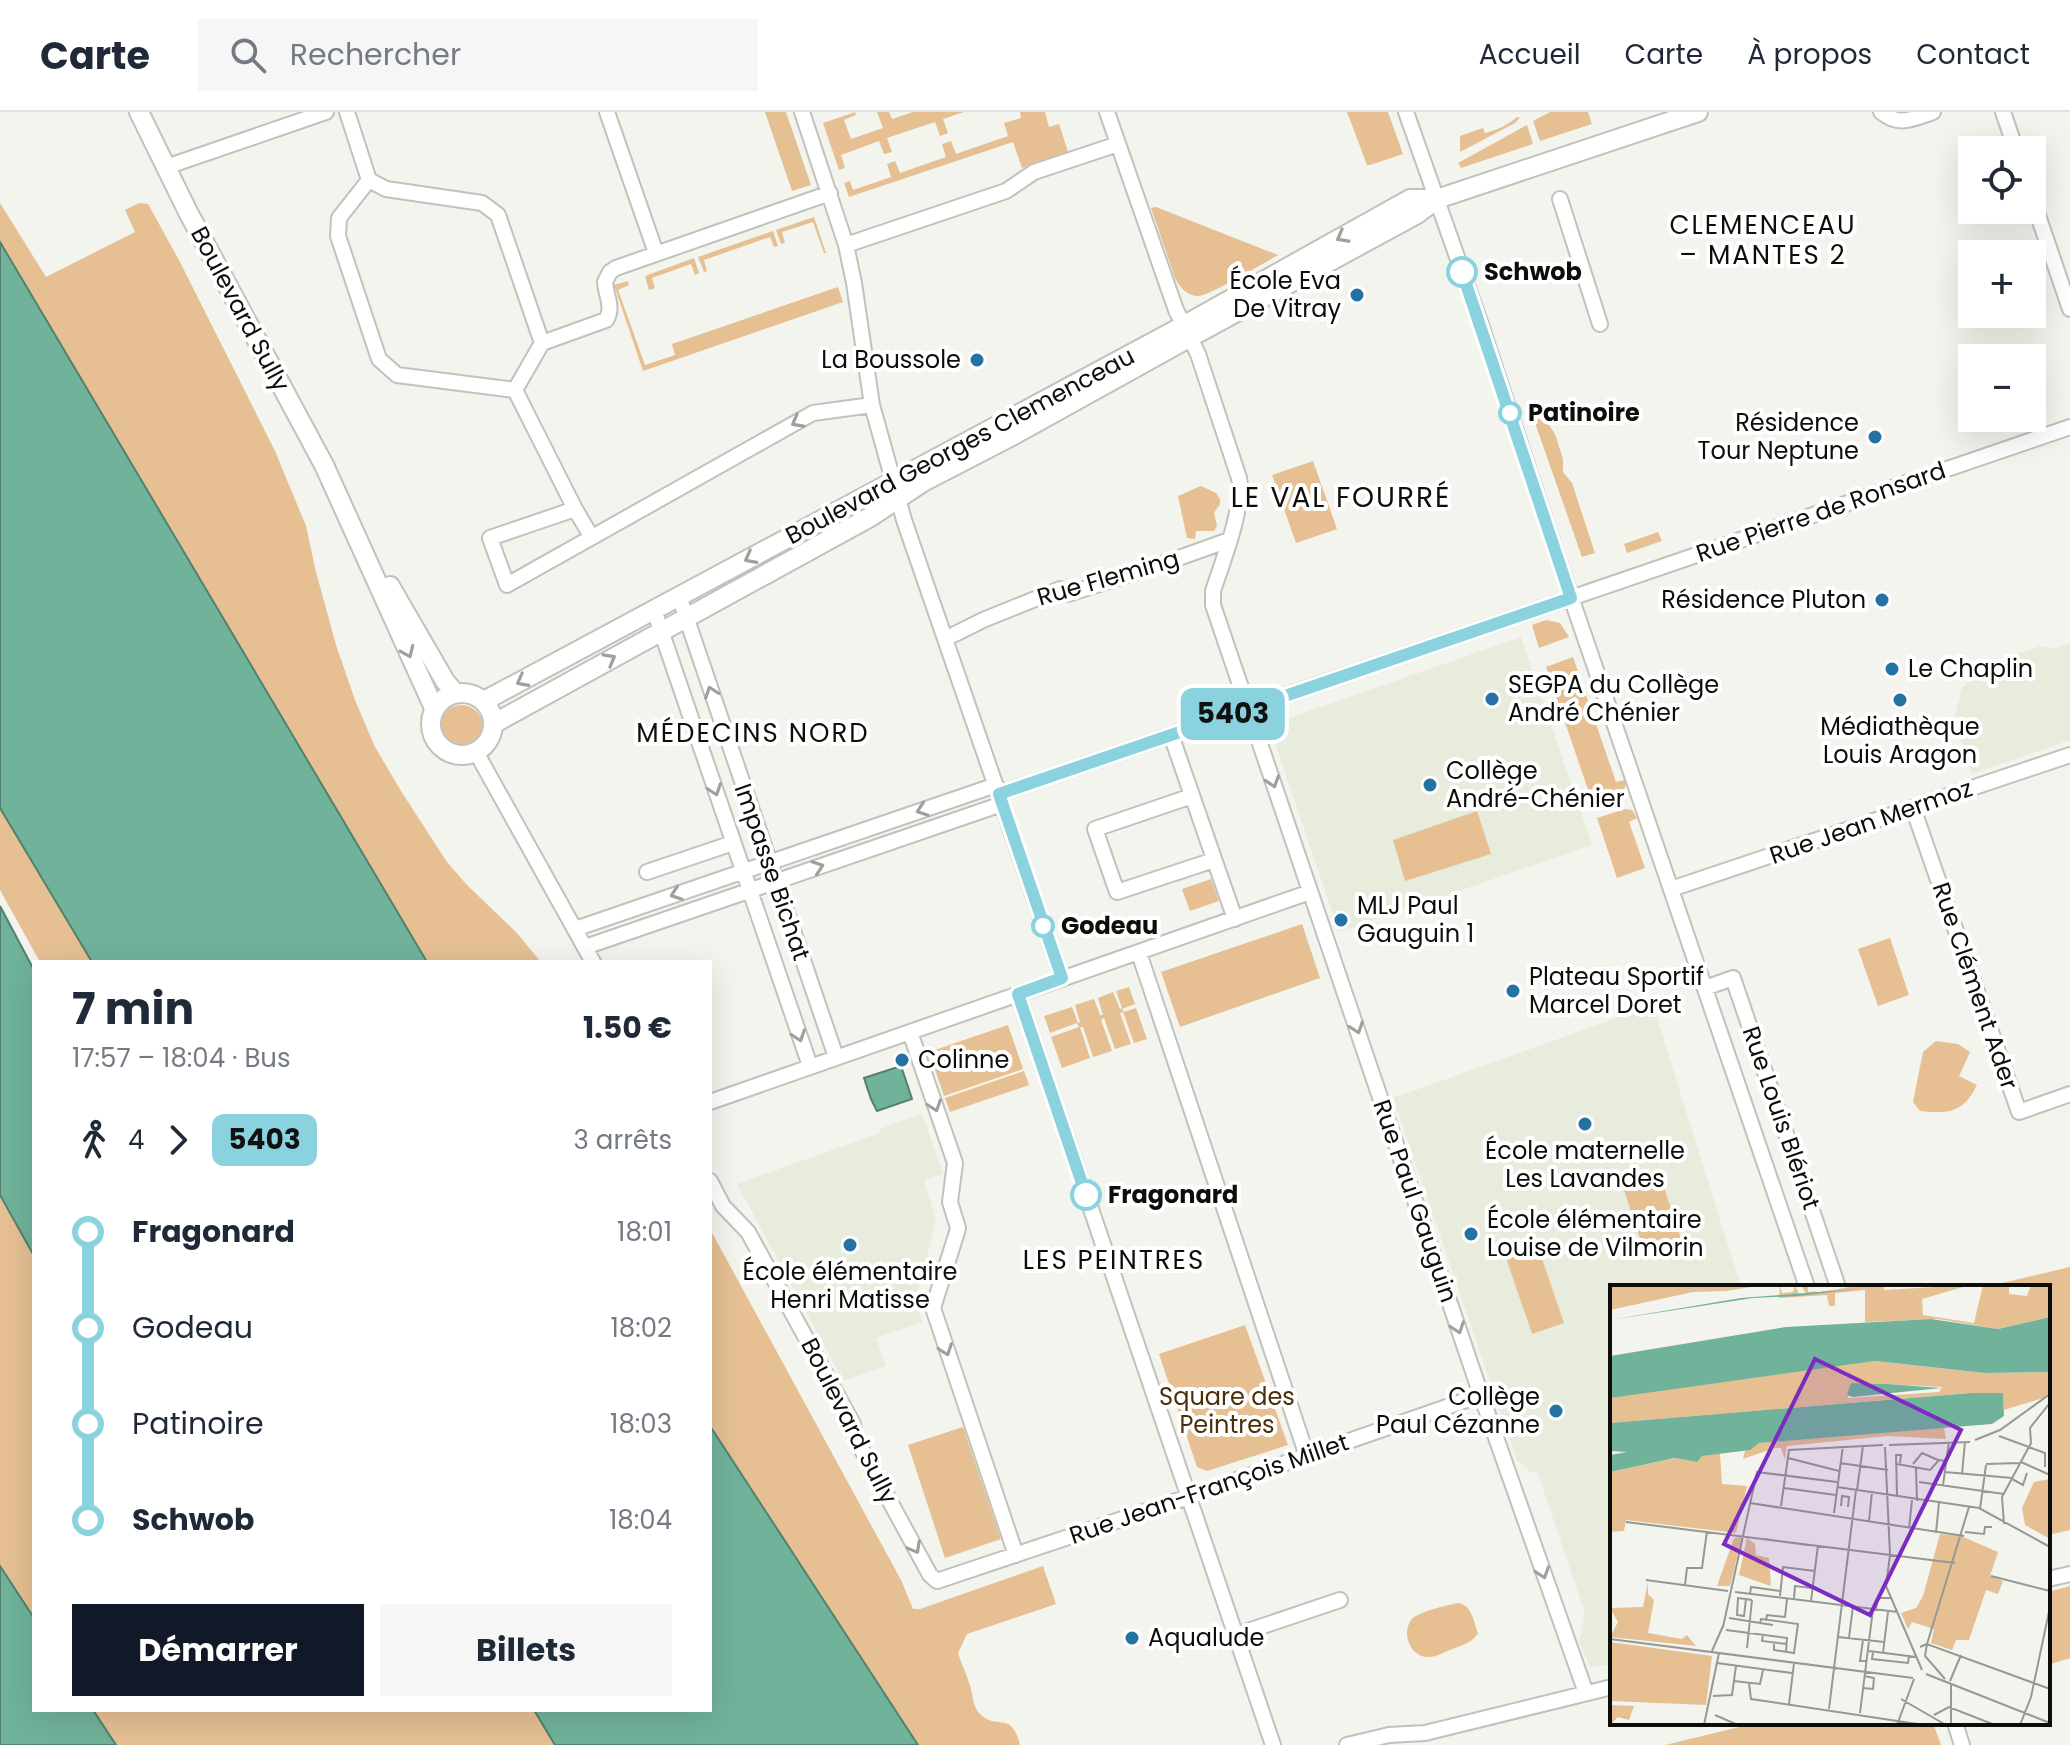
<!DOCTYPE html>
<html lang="fr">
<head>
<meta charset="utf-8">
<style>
  body { margin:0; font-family:Poppins,sans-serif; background:#f6f6f7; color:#1f2937; height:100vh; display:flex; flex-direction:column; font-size:30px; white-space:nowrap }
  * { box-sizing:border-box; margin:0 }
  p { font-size:26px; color:#747a83 }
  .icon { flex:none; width:44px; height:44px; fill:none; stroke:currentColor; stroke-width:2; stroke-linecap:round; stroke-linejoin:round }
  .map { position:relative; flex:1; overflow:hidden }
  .drawer { position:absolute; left:32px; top:848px; width:680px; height:752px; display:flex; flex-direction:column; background:#fff; border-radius:0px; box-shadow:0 8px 32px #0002 }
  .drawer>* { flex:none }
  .badge { padding:0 16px; border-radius:12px; font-size:28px; line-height:52px }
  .fabs { position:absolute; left:1958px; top:24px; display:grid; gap:16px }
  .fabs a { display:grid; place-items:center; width:88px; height:88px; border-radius:0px; background:#fff; box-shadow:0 8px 32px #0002; font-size:40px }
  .map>.badge { position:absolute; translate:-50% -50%; box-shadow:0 0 0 4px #fff }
  .legs { display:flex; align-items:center; gap:12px; height:88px; padding:0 40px; font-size:26px }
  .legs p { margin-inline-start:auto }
  .overview { display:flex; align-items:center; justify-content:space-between; height:136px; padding:0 40px }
  h1 { font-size:44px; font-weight:700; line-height:60px }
  .button { display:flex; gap:16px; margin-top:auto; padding:16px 40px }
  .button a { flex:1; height:92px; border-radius:0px; background:#111827; color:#fff; font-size:32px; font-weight:700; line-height:92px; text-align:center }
  .button a+a { background:#f6f6f7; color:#1f2937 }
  ul { padding:0 40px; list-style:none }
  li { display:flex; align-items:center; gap:28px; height:96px; font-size:30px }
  li i { display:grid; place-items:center; width:12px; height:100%; margin:0 10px; background:currentColor }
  li i::after { content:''; width:20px; height:20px; margin:-10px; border:6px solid; border-radius:50%; background:#fff }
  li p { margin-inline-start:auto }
  li:first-child i { background:linear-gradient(#0000 50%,currentColor 0) }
  li:last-child i { background:linear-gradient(currentColor 50%,#0000 0) }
  header { display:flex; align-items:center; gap:48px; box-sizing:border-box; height:112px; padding:0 40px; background:#fff; border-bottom:2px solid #e0e1e3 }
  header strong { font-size:38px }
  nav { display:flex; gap:44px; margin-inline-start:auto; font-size:28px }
  .search { width:560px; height:72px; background:#f6f6f7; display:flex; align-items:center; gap:20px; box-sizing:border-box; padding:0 28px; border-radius:0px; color:#747a83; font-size:30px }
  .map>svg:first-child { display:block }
</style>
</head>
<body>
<header>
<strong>Carte</strong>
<div class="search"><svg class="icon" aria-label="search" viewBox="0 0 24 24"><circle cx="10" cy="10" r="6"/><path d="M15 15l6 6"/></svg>Rechercher</div>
<nav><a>Accueil</a><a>Carte</a><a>À propos</a><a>Contact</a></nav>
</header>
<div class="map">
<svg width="2070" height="1633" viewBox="0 0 2070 1633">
  <rect width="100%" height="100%" fill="#f2f4ed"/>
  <path fill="#e8ecdd" d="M1521 525 1592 733 1339 820 1269 613Z
    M2070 531V628L1972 662 1954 606 1962 576 1980 559 2010 549V545L2040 534 2053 537Z
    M1653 893 1741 1175H1612V1552L1591 1556 1579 1530 1585 1501 1537 1359 1532 1361 1517 1348 1393 986Z
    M922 1001 943 1062 924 1068 936 1108 917 1183 918 1198 923 1210 876 1226 886 1254 843 1269 737 1072 880 1021V1017Z"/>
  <path fill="#e6c093" d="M765 0H786L811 73 792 79Z
    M855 0 856 3 844 8 851 27 883 16 877 0H889L892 7 913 0H964L943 7 948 21 940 24 935 10 887 26 892 40 884 42 879 29 841 43 845 56 839 58 823 11Z
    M1020 0H1045L1049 15 1059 12 1068 40 1022 56 1013 30 849 85 844 71 850 69 853 78 891 65 887 52 895 49 900 61 946 45 942 32 951 29 956 42 1008 24 1004 11 1021 6Z
    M1347 0H1388L1403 42 1370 53H1367Z
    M1550 0H1588L1592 12 1540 29 1533 9Z
    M1517 5 1520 6 1515 11 1460 40V24L1483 16 1485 21C1497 18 1508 13 1517 5Z
    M1527 13 1533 32 1461 56 1458 51Z
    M0 91 46 165 135 120 125 98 139 91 148 92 179 148 275 339 306 414 316 460 336 533 355 588 375 635 401 679 447 750 467 773 516 820 541 850H427L0 130Z
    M1156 95 1278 143C1264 151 1210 183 1199 184 1187 184 1180 176 1175 166L1151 96Z
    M814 105 826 141H824L813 110 782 120 785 131 781 132 776 118Z
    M773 119 778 134 774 135 770 125 704 148 707 159 704 160 698 145Z
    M694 146 699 161 695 163 691 152 652 166 655 176 649 178 645 164Z
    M628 169 629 173 618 178 645 253 675 243 672 232 838 175 843 190 643 259 614 173Z
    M1537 306 1547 310 1555 322 1563 347V360L1572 371 1595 441 1582 445 1534 308Z
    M1313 349 1337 417 1296 431 1272 363Z
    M1201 374 1216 381 1220 387V392L1214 401 1217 414 1214 419H1196L1195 427 1187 426 1178 384Z
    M1658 420 1662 429 1627 441 1624 432Z
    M1546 508 1560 511 1569 525 1539 536 1532 513Z
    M1573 545 1616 670 1626 668C1627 686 1607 687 1593 692L1546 555Z
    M439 615a22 22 0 1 1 44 0a22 22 0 1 1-44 0Z
    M0 696 92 850H40L0 778Z
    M1625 697 1632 698 1637 706 1629 710 1645 756 1617 766 1597 706Z
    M1477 699 1491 742 1405 769 1393 728Z
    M1211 767 1219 789 1190 799 1182 777Z
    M1302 812 1320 866 1180 915 1161 860Z
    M1890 826 1909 883 1878 894 1858 837Z
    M1129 875 1135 892 1122 897 1124 900 1136 896 1147 927 1134 931 1123 900 1120 901 1131 932 1115 937 1104 906 1101 908 1112 939 1093 945 1083 915H1080L1090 946 1062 956 1051 925 1079 915 1077 911 1050 921 1044 904 1072 895 1078 911 1080 910 1075 893 1094 887 1100 903H1103L1098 886 1113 880 1120 897 1122 896 1116 879Z
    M1008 913 1023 957 944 984 929 940Z
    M1936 929 1958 932 1970 940 1959 964 1977 973C1963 1001 1949 1002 1920 999L1913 990 1923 940Z
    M1024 959 1029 973 950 1000 945 986Z
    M1661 1066 1681 1127 1644 1139 1624 1078Z
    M0 1083 34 1144V1506L0 1454Z
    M710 1117 901 1468 913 1497H920L1043 1454 1056 1492 967 1522 958 1541C961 1551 966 1560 969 1571 973 1580 972 1593 979 1601 998 1620 1011 1597 1020 1633H918L710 1314Z
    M1538 1135 1564 1211 1532 1222 1506 1146Z
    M2070 1155V1418L2048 1423V1175H2003L2002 1171Z
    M1245 1213 1288 1333 1207 1359 1197 1355 1159 1242Z
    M963 1315 1001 1427 945 1446 908 1333Z
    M2070 1474V1546L2048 1553V1480Z
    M1458 1491C1472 1493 1473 1508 1478 1521 1472 1531 1463 1533 1452 1537 1445 1540 1436 1545 1429 1545 1411 1546 1401 1522 1411 1508 1417 1500 1447 1493 1458 1491Z
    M93 1598H534L555 1633H116Z
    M1756 1611H1933L1941 1633H1665Z"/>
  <path fill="#70b39a" stroke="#52826f" stroke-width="2" d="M0 130 382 774 427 850H92L0 696Z
    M0 794 34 858V1144L0 1083Z
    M901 954 912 987 877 999 871 987 864 966Z
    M710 1314 918 1633H555L534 1598H710Z
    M0 1454 34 1506V1598H93L116 1633H0Z"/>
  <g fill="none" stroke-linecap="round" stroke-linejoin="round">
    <g stroke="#c0c2bb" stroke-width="18">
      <path id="minor" d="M347 0 369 68 386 77 482 91 498 103 542 231 515 278
        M607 0 656 141
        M802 0 846 133 854 171 872 293 904 408 1062 866
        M1107 0 1176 198 1198 242 1239 366C1245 393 1222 451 1213 479V493L1481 1283 1586 1581
        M1406 0 1480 210 1559 450 1807 1175
        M1881 0C1900 15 1912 7 1933 0
        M2003 0 2016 38
        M166 55 326 0
        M369 68 339 106 338 124 379 247 397 263 515 278
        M2032 86 2070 197
        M1560 87 1600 212
        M846 133 1006 79 1034 60 1118 32
        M542 231 606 208C614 196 606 184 605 170L610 160 616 156 830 81
        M515 278 575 397 591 424
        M575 397 490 426 507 473 813 301 872 293
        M679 484 836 945
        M654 498 810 954
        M945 527 983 508 1060 477 1068 482 1159 453 1229 428
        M1171 623 1235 807
        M476 640 593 850
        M999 682 2070 315
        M1192 684 1095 717 1117 780 1214 748
        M1913 696 2019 1000 2070 982
        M647 760 733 731
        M1671 777 2070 643
        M575 817 996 673
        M585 835 1002 692
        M1139 841 1307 1344
        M1705 876 1733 866 1838 1175
        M1018 882 1273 1633
        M910 920 955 1051 950 1090 958 1116 957 1120 933 1196 1016 1443
        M710 990 1310 780
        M710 1069 723 1094 748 1120 853 1312 856 1327 930 1463 937 1469 1188 1385 1481 1283
        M2048 1467 2070 1462
        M1236 1523 1340 1488
        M1955 1611 1962 1633
        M1347 1633 1389 1623 1425 1621 1612 1575"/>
    </g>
    <g stroke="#c0c2bb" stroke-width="22">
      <path id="major" d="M139 0 188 100 324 353 434 596
        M390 474 445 569 455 581
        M431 612a31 31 0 1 1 62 0a31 31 0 1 1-62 0Z
        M484 589 1183 214 1410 87H1437L1698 0
        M493 612 872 404 923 370 1014 323 1189 226 1417 102 1437 87"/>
    </g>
    <use href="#minor" stroke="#fff" stroke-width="14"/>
    <use href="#major" stroke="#fff" stroke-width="18"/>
  </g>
  <defs><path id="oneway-chevron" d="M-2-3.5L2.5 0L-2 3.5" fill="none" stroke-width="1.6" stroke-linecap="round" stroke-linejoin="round" transform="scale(2)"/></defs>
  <g stroke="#9e9f9e">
    <use href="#oneway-chevron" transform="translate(1342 125) rotate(151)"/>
    <use href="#oneway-chevron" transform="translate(797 310) rotate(151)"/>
    <use href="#oneway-chevron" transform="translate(750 446) rotate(152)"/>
    <use href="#oneway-chevron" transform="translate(408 540) rotate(66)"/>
    <use href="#oneway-chevron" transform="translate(610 547) rotate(-29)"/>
    <use href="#oneway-chevron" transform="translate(522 569) rotate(152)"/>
    <use href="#oneway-chevron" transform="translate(711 580) rotate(-109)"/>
    <use href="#oneway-chevron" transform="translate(1273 670) rotate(72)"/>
    <use href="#oneway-chevron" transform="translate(715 678) rotate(71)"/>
    <use href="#oneway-chevron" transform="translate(922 698) rotate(161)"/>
    <use href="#oneway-chevron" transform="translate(818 755) rotate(-19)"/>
    <use href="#oneway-chevron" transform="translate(676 782) rotate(161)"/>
    <use href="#oneway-chevron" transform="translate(1357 916) rotate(71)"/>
    <use href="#oneway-chevron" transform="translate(799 924) rotate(71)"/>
    <use href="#oneway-chevron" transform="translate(935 994) rotate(71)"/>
    <use href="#oneway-chevron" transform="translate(1458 1216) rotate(71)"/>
    <use href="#oneway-chevron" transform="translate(946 1238) rotate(71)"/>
    <use href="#oneway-chevron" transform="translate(915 1436) rotate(61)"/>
    <use href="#oneway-chevron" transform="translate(1543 1461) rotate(71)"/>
  </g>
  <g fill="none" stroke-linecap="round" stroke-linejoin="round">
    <g stroke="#fff" stroke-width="18">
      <path id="line-1" d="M1086 1083 1018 882 1062 866 999 682 1571 486 1462 160"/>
    </g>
    <use href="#line-1" stroke="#8ad3de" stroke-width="12"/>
  </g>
  <g fill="#fff" stroke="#8ad3de" stroke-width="4">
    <circle cx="1462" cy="160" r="14"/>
    <circle cx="1510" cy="301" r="10"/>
    <circle cx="1043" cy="814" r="10"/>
    <circle cx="1086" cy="1083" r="14"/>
  </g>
  <g fill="#2471a4" stroke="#fff" stroke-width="3">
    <circle cx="1357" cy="183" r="8"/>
    <circle cx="977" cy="248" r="8"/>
    <circle cx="1875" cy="325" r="8"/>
    <circle cx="1882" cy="488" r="8"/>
    <circle cx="1892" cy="557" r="8"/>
    <circle cx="1492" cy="587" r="8"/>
    <circle cx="1900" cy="588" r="8"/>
    <circle cx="1430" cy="673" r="8"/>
    <circle cx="1341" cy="808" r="8"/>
    <circle cx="1513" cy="879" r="8"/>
    <circle cx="902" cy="948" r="8"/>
    <circle cx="1585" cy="1012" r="8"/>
    <circle cx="1471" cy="1122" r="8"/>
    <circle cx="850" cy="1133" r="8"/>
    <circle cx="1556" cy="1299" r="8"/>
    <circle cx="1132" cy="1526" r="8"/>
  </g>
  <g text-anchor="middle" stroke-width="8" stroke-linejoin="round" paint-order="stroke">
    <g font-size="24" font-weight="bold" fill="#0d0e0c" stroke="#fff" text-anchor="start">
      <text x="1484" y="168">Schwob</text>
      <text x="1528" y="309">Patinoire</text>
      <text x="1061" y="822">Godeau</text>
      <text x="1108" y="1091">Fragonard</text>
    </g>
    <g font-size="24" fill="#0d0e0c" stroke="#fff" text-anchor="start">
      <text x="1341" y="177" text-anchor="end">École Eva<tspan x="1341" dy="28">De Vitray</tspan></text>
      <text x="961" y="256" text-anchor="end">La Boussole</text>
      <text x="1859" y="319" text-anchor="end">Résidence<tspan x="1859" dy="28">Tour Neptune</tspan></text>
      <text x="1866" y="496" text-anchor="end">Résidence Pluton</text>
      <text x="1908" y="565">Le Chaplin</text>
      <text x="1508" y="581">SEGPA du Collège<tspan x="1508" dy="28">André Chénier</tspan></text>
      <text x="1900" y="623" text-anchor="middle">Médiathèque<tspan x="1900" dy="28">Louis Aragon</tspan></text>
      <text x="1446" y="667">Collège<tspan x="1446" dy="28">André-Chénier</tspan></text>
      <text x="1357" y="802">MLJ Paul<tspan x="1357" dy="28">Gauguin 1</tspan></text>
      <text x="1529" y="873">Plateau Sportif<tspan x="1529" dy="28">Marcel Doret</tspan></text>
      <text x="918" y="956">Colinne</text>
      <text x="1585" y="1047" text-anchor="middle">École maternelle<tspan x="1585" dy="28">Les Lavandes</tspan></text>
      <text x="1487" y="1116">École élémentaire<tspan x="1487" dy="28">Louise de Vilmorin</tspan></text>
      <text x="850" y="1168" text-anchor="middle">École élémentaire<tspan x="850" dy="28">Henri Matisse</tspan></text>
      <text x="1540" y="1293" text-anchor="end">Collège<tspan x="1540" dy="28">Paul Cézanne</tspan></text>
      <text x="1148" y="1534">Aqualude</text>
    </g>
    <g font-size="24" fill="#0d0e0c" stroke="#fff">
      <text transform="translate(240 197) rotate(62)" y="8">Boulevard Sully</text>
      <text transform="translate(960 334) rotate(-28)" y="8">Boulevard Georges Clemenceau</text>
      <text transform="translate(1821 400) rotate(-19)" y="8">Rue Pierre de Ronsard</text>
      <text transform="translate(1108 466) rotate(-16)" y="8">Rue Fleming</text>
      <text transform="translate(1871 710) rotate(-19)" y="8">Rue Jean Mermoz</text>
      <text transform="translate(772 760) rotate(71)" y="8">Impasse Bichat</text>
      <text transform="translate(1975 874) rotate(71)" y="8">Rue Clément Ader</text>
      <text transform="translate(1781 1006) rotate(71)" y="8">Rue Louis Blériot</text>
      <text transform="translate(1415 1089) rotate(71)" y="8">Rue Paul Gauguin</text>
      <text transform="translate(849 1309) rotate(63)" y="8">Boulevard Sully</text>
      <text transform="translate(1209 1377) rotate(-19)" y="8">Rue Jean-François Millet</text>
    </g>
    <g font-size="24" fill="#4a2f08" stroke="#fff">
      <text x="1227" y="1293">Square des<tspan x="1227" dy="28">Peintres</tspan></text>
    </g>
    <g font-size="26" letter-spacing="2" fill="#0d0e0c" stroke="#fff">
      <text x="1763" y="122">CLEMENCEAU<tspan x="1763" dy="30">– MANTES 2</tspan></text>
      <text x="753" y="630">MÉDECINS NORD</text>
      <text x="1114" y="1157">LES PEINTRES</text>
    </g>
    <g font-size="28" letter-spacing="2" fill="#0d0e0c" stroke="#fff">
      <text x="1341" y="395">LE VAL FOURRÉ</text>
    </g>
  </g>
  <g transform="translate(1610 1173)">
    <rect width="440" height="440" fill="#f2f4ed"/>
    <path d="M0 0 146 1 154 0 116 6 83 7 0 25ZM170 0 172 8 183 7 185 0 189 9 184 10 196 9 191 0H198V7L208 6 203 8 253 0H273L274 5 360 0 312 14 313 30 364 38 373 0H399V9L417 11 421 0H439L440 32 388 44 328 34 255 37V5L225 8V21H219L217 10 169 13ZM265 76 375 88 440 87V111L394 125 393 109 361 108 0 138V113L9 111ZM241 98 278 99 332 102 329 107 238 113ZM360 139 334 142 336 154 278 151 177 161 175 175 171 163H165L133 174 135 166 149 158ZM110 168 112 199 137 201 126 248 16 235 14 246 0 247V187L66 173 87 177 91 171ZM440 194V254L415 240 412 223 424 197ZM330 249 351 251 388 267 380 291 393 296 388 309 376 305 359 355H346L342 365 321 358 324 344 302 337 298 344 291 328 306 323 313 311ZM132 252 120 301H107L124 253ZM137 253 145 259 146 270 159 273 161 301 129 290ZM38 297V309L44 315 38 348 72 354 77 350 86 361 0 352 8 337 0 323 33 322ZM0 357 102 371 96 420 0 416ZM0 420 24 421 19 435 8 432 0 440Z" fill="#e6c093" fill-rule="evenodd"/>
    <path d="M247 4 189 11 143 13 0 35 131 13ZM440 32V87L375 88 265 76 0 113V71L176 42 321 34 388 44ZM241 98 278 99 331 103 243 112 237 110ZM361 108H393L394 131 382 139 149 158 140 165 92 171 87 177 65 173 0 187V170L17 167 0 166V138Z" fill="#70b39a"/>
    <path fill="none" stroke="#969893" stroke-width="2" d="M389 151 435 168V182M365 155 390 145 440 109M279 160 360 157M275 162 280 270 276 301 312 385M178 173 229 186M411 177 440 190M230 178 278 185M287 179 320 185 329 175 336 176M303 179 312 168 328 175M376 179 410 178M306 183 307 216M335 187 402 193M352 189 355 157M402 194 413 200 417 188M309 197 394 209M333 200 339 157M227 202 369 223 440 262M174 203 226 210M247 205 253 161M287 210 286 170H291L290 178M140 218 354 251M171 221 179 165 273 160M231 221 232 211 239 212 238 222M370 224 376 180M224 228 233 161M259 236 262 207M16 237 345 278M394 239 392 212 421 158 420 143 439 119M299 244 302 215M326 247 329 218M355 247 374 249 375 242H382M154 254 198 260M381 291 440 306M36 295 118 306M75 300 77 283H92L97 246M125 307 288 327M140 309 141 302 170 306M170 311 173 282 205 286M136 314 134 331 127 330 128 313 136 314 142 315M184 314 185 301 202 303M201 316 208 260M266 324 268 313H282M119 333 163 340M156 335 157 330 175 332 177 314M150 339 151 334 188 339 184 368 164 365V357M113 342 147 187 227 197M116 345 177 353 176 367M153 350 152 356 177 359M228 352 274 357M239 353 243 321M0 354 303 393M253 355 250 376H256M310 362 317 359 359 222M137 363 142 315M102 366 113 341M259 366 306 372M263 367 262 374 298 378 299 371M273 368 278 327M107 378 182 388M316 389 440 438M335 394 315 371 317 359 440 404M124 396 150 399 153 385M340 396 351 370M139 398 141 414 314 440M253 403 263 404 264 393 254 391M103 411 122 410 126 381M291 414 336 440M179 419 184 378M219 424 246 205M250 428 263 324M105 430 128 440M324 430 339 422 385 440M94 440 109 368M287 440 304 394M341 440V400M410 440 421 412 440 322"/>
    <path fill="#7b2cbf" fill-opacity="0.15" stroke="#7b2cbf" stroke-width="4" d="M205 74 351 145 260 330 114 259Z"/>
    <rect width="440" height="440" fill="none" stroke="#0d0e0c" stroke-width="4"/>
  </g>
</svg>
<div class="fabs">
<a><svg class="icon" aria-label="locate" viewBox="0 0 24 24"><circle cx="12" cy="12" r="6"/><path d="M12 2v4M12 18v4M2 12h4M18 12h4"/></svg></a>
<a>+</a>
<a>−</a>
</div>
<b class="badge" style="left:1233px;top:602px;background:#8ad3de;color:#111">5403</b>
<section class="drawer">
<div class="overview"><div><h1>7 min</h1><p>17:57 – 18:04 · Bus</p></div><b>1.50 €</b></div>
<div class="legs"><svg class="icon" aria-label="walk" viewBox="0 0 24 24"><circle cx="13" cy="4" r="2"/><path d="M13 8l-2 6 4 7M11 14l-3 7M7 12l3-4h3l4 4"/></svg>4<svg class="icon" aria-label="forward" viewBox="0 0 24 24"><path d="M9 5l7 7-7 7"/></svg><b class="badge" style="background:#8ad3de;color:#111">5403</b><p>3 arrêts</p></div>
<ul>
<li><i style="color:#8ad3de"></i><b>Fragonard</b><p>18:01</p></li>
<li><i style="color:#8ad3de"></i><span>Godeau</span><p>18:02</p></li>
<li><i style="color:#8ad3de"></i><span>Patinoire</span><p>18:03</p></li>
<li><i style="color:#8ad3de"></i><b>Schwob</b><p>18:04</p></li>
</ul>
<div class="button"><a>Démarrer</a><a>Billets</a></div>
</section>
</div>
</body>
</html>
